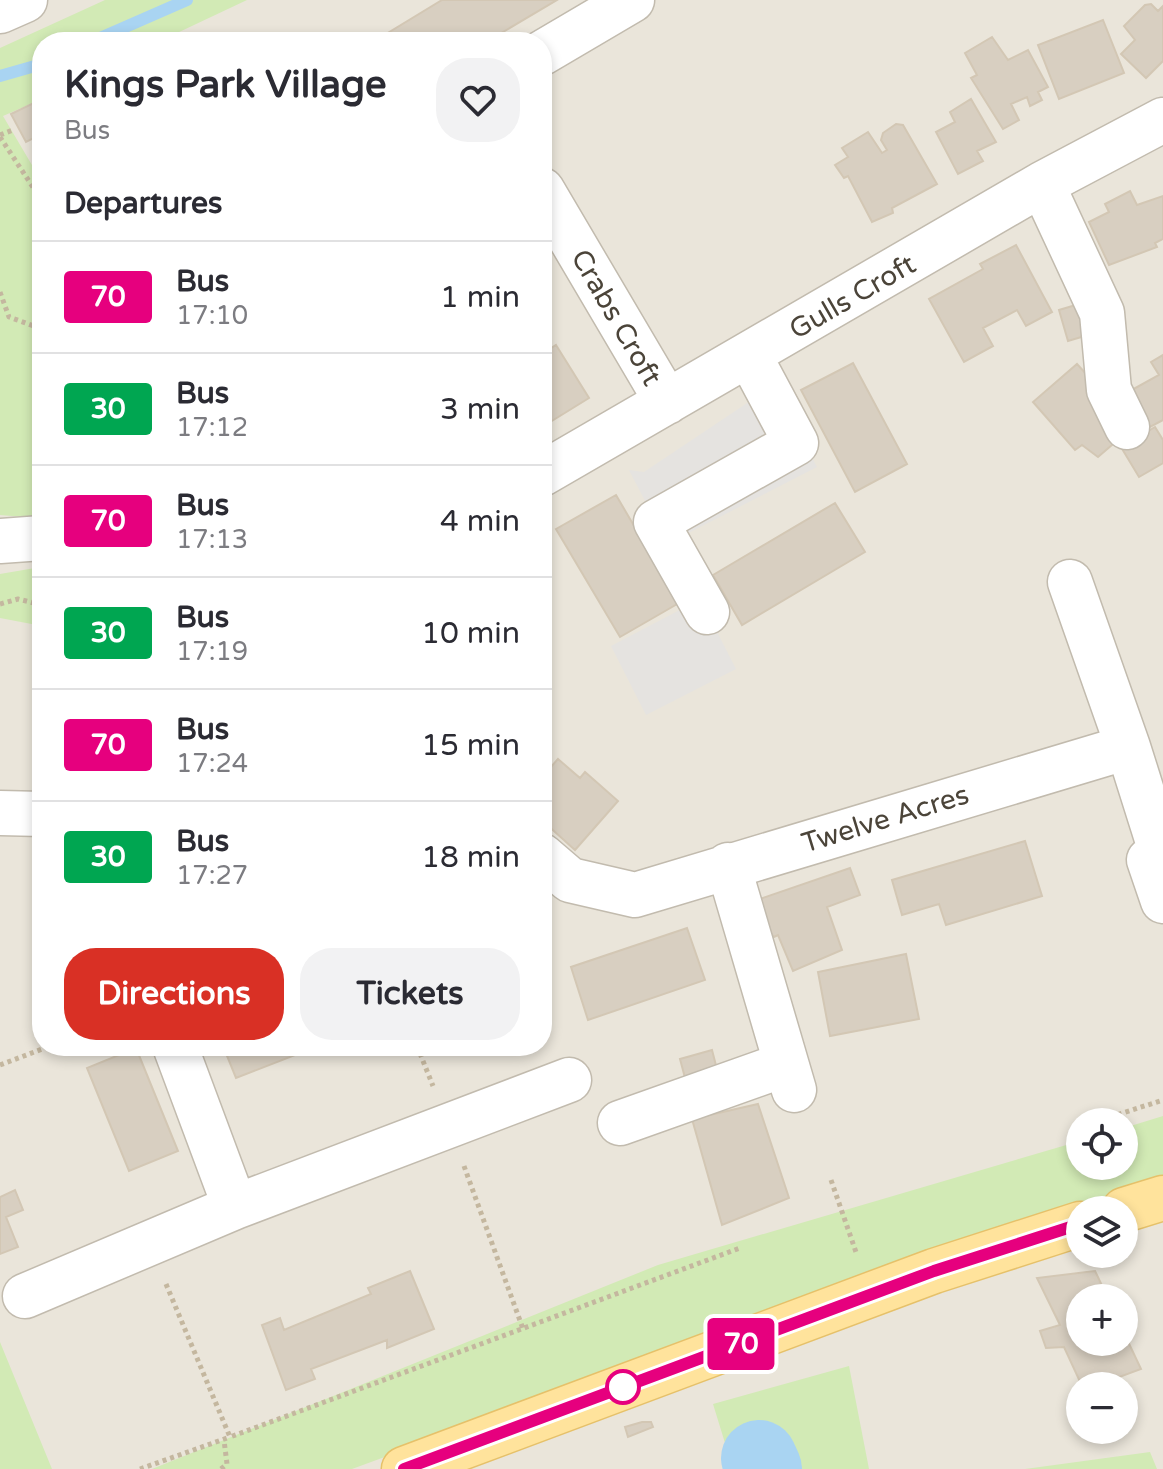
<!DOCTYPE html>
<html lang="en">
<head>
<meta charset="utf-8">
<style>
  body { margin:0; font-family:"Varela Round",sans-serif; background:#f2f2f3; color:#2b2b33; height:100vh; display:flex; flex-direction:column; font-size:30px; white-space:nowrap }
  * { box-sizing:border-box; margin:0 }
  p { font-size:26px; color:#7c7c81 }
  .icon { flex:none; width:44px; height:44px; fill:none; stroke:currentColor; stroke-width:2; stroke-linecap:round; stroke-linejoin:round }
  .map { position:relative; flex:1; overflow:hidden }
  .sheet { position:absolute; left:32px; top:32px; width:520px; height:1024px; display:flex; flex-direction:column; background:#fff; border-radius:32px; box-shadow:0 4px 12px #0003 }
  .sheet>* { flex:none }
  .badge { padding:0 16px; border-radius:6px; font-size:28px; line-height:52px }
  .fabs { position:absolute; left:1066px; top:1108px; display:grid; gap:16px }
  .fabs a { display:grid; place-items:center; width:72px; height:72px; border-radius:50%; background:#fff; box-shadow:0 4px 12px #0003; font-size:40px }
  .map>.badge { position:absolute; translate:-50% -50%; box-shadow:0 0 0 4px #fff }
  h2 { padding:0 32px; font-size:30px; line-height:72px }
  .round { display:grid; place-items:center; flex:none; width:84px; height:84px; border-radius:32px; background:#f2f2f3 }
  .summary { display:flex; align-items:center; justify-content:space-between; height:136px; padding:0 32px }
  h1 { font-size:38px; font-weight:700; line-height:60px }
  .cta { display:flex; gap:16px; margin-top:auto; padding:16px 32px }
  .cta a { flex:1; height:92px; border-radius:32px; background:#d93025; color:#fff; font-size:32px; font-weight:700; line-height:92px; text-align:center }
  .cta a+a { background:#f2f2f3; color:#2b2b33 }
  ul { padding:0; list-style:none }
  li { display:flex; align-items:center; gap:24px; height:112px; padding:0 32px; border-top:2px solid #e1e1e2 }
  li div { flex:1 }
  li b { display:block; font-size:30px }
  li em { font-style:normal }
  li .badge { min-width:88px; font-weight:700; text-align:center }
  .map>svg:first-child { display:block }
</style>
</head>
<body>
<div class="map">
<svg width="1163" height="1469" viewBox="0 0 1163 1469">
  <rect width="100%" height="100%" fill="#f6f3ec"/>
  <path fill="#eae5da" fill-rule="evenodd" d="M0 0H1163V1469H0ZM42 42H542V1046H42ZM1080 1122H1124V1166H1080ZM1080 1210H1124V1254H1080ZM1080 1298H1124V1342H1080ZM1080 1386H1124V1430H1080Z"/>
  <path fill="#d2eab5" d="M105 0H247L158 42H42V99L3 116 42 182V491L35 518 0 515V48Z
    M35 568 42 571V626L0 618V574Z
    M1163 1116V1180L934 1255 352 1469H152L658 1265 1080 1141V1166H1124V1128Z
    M0 1342 52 1469H0Z
    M849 1366 869 1469H733L713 1404Z
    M1150 1452 1157 1469H1025Z"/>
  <path fill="#e5e3e0" d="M774 385 817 467 671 542 736 669 646 715 611 646 697 601 629 470 644 472Z"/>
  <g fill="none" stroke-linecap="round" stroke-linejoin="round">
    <path stroke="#a9d4f2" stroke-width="12" d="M91 42 187 0
      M0 76 42 64"/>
    <path stroke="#a9d4f2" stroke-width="76" d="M759 1458 764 1469"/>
  </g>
  <path fill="#d8cfc1" stroke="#d3c7b4" stroke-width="2" d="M442 0H557L486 42H373Z
    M1151 4 1158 11 1163 6V61L1146 78 1121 54 1135 40 1124 26 1145 5Z
    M1103 20 1124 73 1059 99 1038 45Z
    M992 37 1008 60 1028 50 1048 87 1038 92 1042 100 1030 106 1027 97 1011 104 1019 120 1003 129 971 78 977 75 965 53Z
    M42 99V134L26 142 11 114Z
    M971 99 996 142 977 151 983 161 958 174 936 132 955 122 950 112Z
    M896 124 903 125 937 184 892 208 893 213 872 222 848 176 844 178 835 165 848 157 842 148 868 132 882 153 887 150 881 140 883 133Z
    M1130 191 1137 205 1163 196V239L1155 243 1157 247 1109 265 1089 222 1109 212 1105 204Z
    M1016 245 1052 312 1026 326 1017 310 983 328 993 346 964 362 929 299 983 269 980 264Z
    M1079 304 1088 335 1068 341 1059 310Z
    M556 345 589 398 542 427V354Z
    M1163 355V420L1150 427 1130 391 1159 375 1151 362Z
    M853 363 907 464 855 492 801 390Z
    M1077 364 1097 386 1087 394 1120 438 1098 457 1082 445 1075 450 1033 402Z
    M1155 427 1163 440V463L1139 477 1121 447Z
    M616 495 679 603 620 637 556 529Z
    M835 503 865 552 742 625 713 575Z
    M558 759 580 778 585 772 618 801 575 850 545 823 547 817 542 813V777Z
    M1025 841 1042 896 946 925 939 904 902 915 892 880Z
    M850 868 860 895 827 907 842 950 793 971 778 935 774 937 762 922 754 901Z
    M687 928 705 980 588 1020 571 967Z
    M906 954 919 1019 830 1036 818 972Z
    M223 1046H318L236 1078Z
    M136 1048 178 1151 129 1171 87 1068Z
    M712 1050 720 1081 688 1089 680 1059Z
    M758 1104 789 1198 722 1225 692 1119Z
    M15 1190 23 1210 6 1217 18 1247 0 1254V1197Z
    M410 1271 434 1329 387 1348V1340L311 1369 315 1379 286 1390 262 1325 280 1318 284 1330 371 1294 368 1288Z
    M1095 1271 1108 1298H1080V1342H1124V1333L1141 1369 1095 1386H1082L1064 1347 1046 1348 1040 1331 1060 1325 1037 1278Z
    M642 1422H651L653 1427 628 1437 625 1427Z"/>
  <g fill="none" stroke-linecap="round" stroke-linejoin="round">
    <g stroke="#c2bbae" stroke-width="47">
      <path id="minor" d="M0 11 25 0
        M542 53 632 0
        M1042 184 1102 313 1109 390 1127 427
        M542 190 667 402
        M542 474 1042 184 1163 120
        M0 541 42 538
        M1070 582 1128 747
        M707 612 656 522 796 443 749 355
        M0 813 42 814
        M1163 855 1149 860 1163 901
        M542 856 570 880 635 895 1128 747 1162 855
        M728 865 794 1090
        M175 1046 235 1207
        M620 1123 786 1064
        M25 1296 235 1207 569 1080"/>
    </g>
    <g stroke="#e6c16a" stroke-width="47">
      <path id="major" d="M1124 1210 1163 1198
        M404 1469 934 1271 1080 1224"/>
    </g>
    <path stroke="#c4b79f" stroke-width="5" stroke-dasharray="4 4" stroke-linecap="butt" d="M0 135 13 130
      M0 137 42 201
      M0 292 9 317 42 329
      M0 604 18 599 42 605
      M417 1046 433 1086
      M0 1065 50 1046
      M1095 1122 1163 1100
      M1075 1128 1080 1127
      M464 1166 523 1329
      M831 1180 857 1255
      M166 1284 230 1437 740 1248
      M140 1469 230 1437
      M221 1469 227 1464 224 1440"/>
    <use href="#minor" stroke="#fff" stroke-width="44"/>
    <use href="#major" stroke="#ffe39c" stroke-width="44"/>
  </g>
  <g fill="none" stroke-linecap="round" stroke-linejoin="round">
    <g stroke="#fff" stroke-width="18">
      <path id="line" d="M404 1469 934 1271 1080 1224"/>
    </g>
    <use href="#line" stroke="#e6007e" stroke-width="12"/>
  </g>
  <circle fill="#fff" stroke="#e6007e" stroke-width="4" cx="623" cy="1387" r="16"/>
  <g text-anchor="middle" stroke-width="8" stroke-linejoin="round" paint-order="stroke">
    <g font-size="28" fill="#4b4439" stroke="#fff">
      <text transform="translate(852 296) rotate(-30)" y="10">Gulls Croft</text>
      <text transform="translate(617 317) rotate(60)" y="10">Crabs Croft</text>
      <text transform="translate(885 818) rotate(-17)" y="10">Twelve Acres</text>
    </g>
  </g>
</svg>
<div class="fabs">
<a><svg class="icon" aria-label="locate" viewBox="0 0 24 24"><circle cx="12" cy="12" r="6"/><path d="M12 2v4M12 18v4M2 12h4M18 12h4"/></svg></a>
<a><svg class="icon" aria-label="layers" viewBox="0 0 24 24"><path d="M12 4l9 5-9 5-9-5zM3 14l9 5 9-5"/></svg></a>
<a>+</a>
<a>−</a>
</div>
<b class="badge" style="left:741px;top:1344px;background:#e6007e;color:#fff">70</b>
<section class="sheet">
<div class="summary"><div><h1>Kings Park Village</h1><p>Bus</p></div><a class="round"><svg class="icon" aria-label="heart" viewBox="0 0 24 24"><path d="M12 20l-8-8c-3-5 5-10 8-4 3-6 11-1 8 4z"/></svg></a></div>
<h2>Departures</h2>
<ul>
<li><span class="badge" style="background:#e6007e;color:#fff">70</span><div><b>Bus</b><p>17:10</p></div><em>1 min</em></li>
<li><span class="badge" style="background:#00a651;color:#fff">30</span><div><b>Bus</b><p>17:12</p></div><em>3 min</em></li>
<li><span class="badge" style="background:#e6007e;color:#fff">70</span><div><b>Bus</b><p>17:13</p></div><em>4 min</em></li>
<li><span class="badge" style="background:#00a651;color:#fff">30</span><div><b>Bus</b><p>17:19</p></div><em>10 min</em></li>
<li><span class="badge" style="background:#e6007e;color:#fff">70</span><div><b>Bus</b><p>17:24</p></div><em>15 min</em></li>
<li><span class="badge" style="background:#00a651;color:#fff">30</span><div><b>Bus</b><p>17:27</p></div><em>18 min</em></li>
</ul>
<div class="cta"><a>Directions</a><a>Tickets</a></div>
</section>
</div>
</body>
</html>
